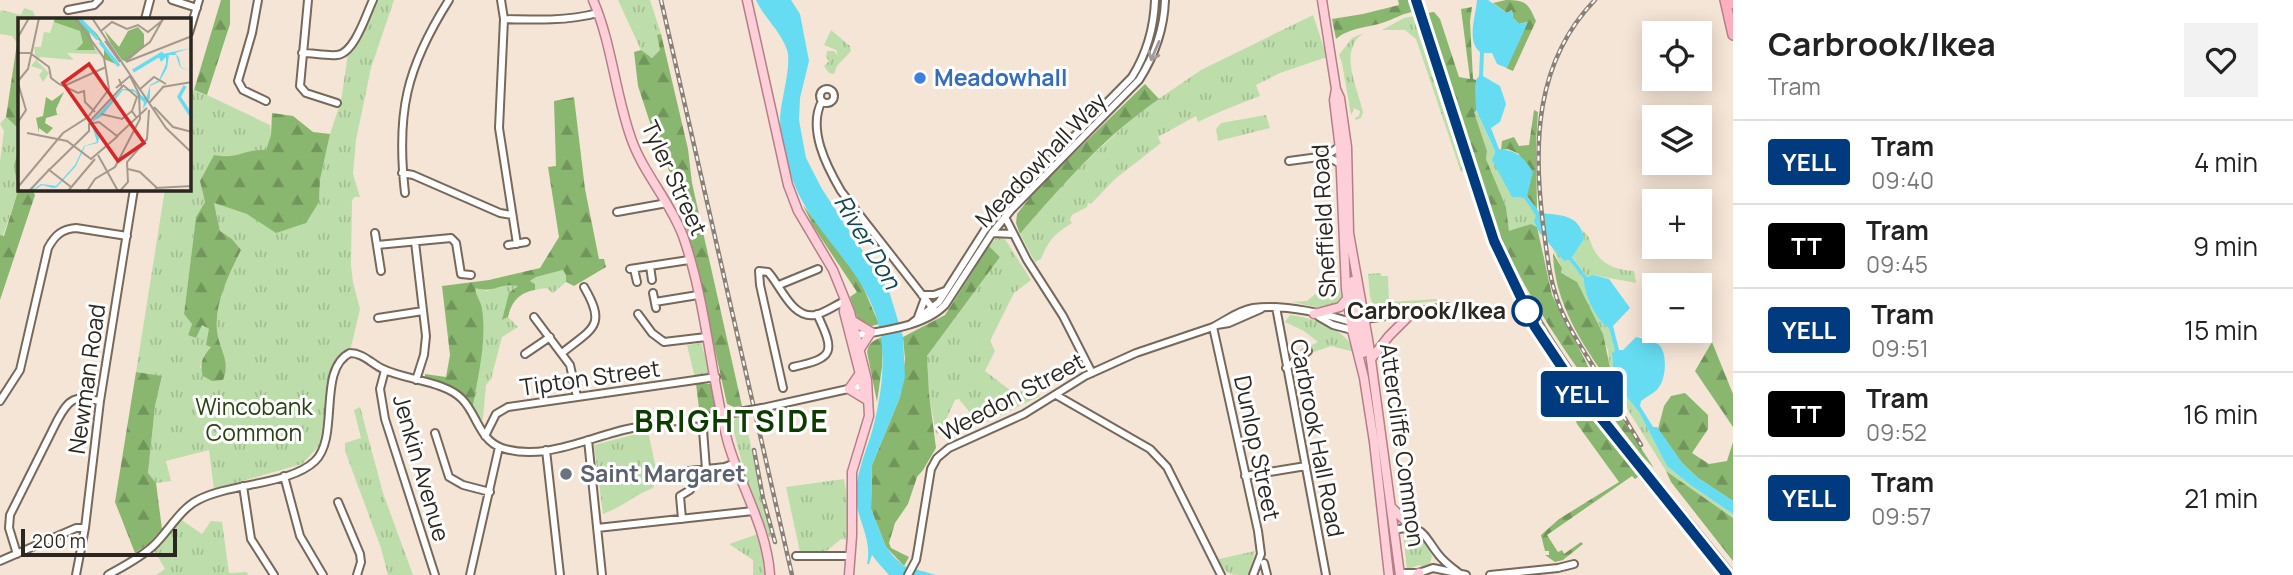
<!DOCTYPE html>
<html lang="en">
<head>
<meta charset="utf-8">
<style>
  body { margin:0; font-family:Manrope,sans-serif; background:#f2f2f2; color:#222; height:100vh; display:flex; flex-direction:column; font-size:26px; white-space:nowrap }
  * { box-sizing:border-box; margin:0 }
  p { font-size:23px; color:#767676 }
  .icon { flex:none; width:38px; height:38px; fill:none; stroke:currentColor; stroke-width:2; stroke-linecap:round; stroke-linejoin:round }
  .map { position:relative; flex:1; overflow:hidden }
  .panel { display:flex; flex-direction:column; background:#fff; width:560px }
  .panel>* { flex:none }
  .badge { padding:0 14px; border-radius:5px; font-size:24px; line-height:46px }
  .tools { position:absolute; left:1642px; top:21px; display:grid; gap:14px }
  .tools a { display:grid; place-items:center; width:70px; height:70px; border-radius:0px; background:#fff; box-shadow:0 4px 18px #0003; font-size:35px }
  .scale { position:absolute; left:21px; bottom:18px; width:156px; box-sizing:border-box; padding-left:7px; border:4px solid #2b2620; border-top:0; font-size:19px; line-height:24px; white-space:nowrap; color:#2b2620; -webkit-text-stroke:5px #fff; paint-order:stroke }
  .map>.badge { position:absolute; translate:-50% -50%; box-shadow:0 0 0 4px #fff }
  .round { display:grid; place-items:center; flex:none; width:74px; height:74px; border-radius:0px; background:#f2f2f2 }
  .head { display:flex; align-items:center; justify-content:space-between; height:119px; padding:0 35px }
  h1 { font-size:33px; font-weight:700; line-height:52px }
  ul { padding:0; list-style:none }
  li { display:flex; align-items:center; gap:21px; height:84px; padding:0 35px; border-top:2px solid #e0e0e0 }
  li div { flex:1 }
  li b { display:block; font-size:26px }
  li em { font-style:normal }
  li .badge { min-width:77px; font-weight:700; text-align:center }
  main { display:flex; flex:1; min-height:0 }
  .map>svg:first-child { display:block }
</style>
</head>
<body>
<main>
<div class="map">
<svg width="1733" height="575" viewBox="0 0 1733 575">
  <defs>
    <pattern id="grass-tufts" width="24" height="20" patternUnits="userSpaceOnUse" patternTransform="scale(1.75)"><rect width="24" height="20" fill="#bddeaa"/><path d="M3 7l-1-3M5 7V3M7 7l1-3M15 17l-1-3M17 17v-4M19 17l1-3" fill="none" stroke="#a3be92"/></pattern>
    <pattern id="forest-firs" width="22" height="20" patternUnits="userSpaceOnUse" patternTransform="scale(1.75)"><rect width="22" height="20" fill="#8ab76f"/><path d="M5 1l3.5 6h-7zM16 11l3.5 6h-7z" fill="#71955b"/></pattern>
  </defs>
  <rect width="100%" height="100%" fill="#f5e5d6"/>
  <path fill="url(#grass-tufts)" d="M376 0H394L371 68 356 140 353 174 360 197H355L352 200 351 265 353 282 360 309 351 347 337 359 330 385 319 446 302 464 214 489 209 450 166 461 171 481 156 483 148 473 155 406 162 377 136 372 165 189H189V89L207 95 270 125 271 135 266 150 230 158 200 181 205 202 196 217 184 314 192 324 188 335 202 325 209 329 212 346 204 355 200 367 212 381 217 309 222 291 241 250 232 239 220 231 214 203 247 214 319 202 320 180 330 134 341 101 348 54 358 42Z
    M618 0H650L661 34 658 35 660 50 652 58 641 50Z
    M24 8 33 11 36 19H19V42L17 43 12 36 0 34V13L1 10 21 15Z
    M1313 15 1327 57 1280 73 1256 85 1260 96C1239 104 1218 112 1198 122L1196 116 1158 137 1161 143 1115 179 1091 204 1088 203 1087 207 1072 215 1070 220 1072 223C1055 233 1048 241 1041 259L1035 262 1020 234 1070 176 1138 113 1201 70Z
    M1415 16 1467 170 1461 172 1416 39 1405 30H1382L1404 18Z
    M831 30 850 46 851 51 837 66 834 74 829 73 824 66 829 61 826 57 827 51H834L838 56 836 50 824 45Z
    M1364 33C1337 50 1358 88 1363 112L1361 118 1356 120 1355 118 1359 116 1360 111 1354 108 1351 115 1342 63 1339 55 1352 38Z
    M1476 111 1495 151 1493 155 1514 197 1524 198 1537 216 1535 223 1537 227 1531 224 1509 232 1506 207 1486 159 1487 151 1474 112Z
    M1266 115 1270 128 1218 141 1216 129 1221 123Z
    M6 117 19 129V146L14 166 18 191 3 236 0 235V161L4 131 0 124Z
    M1582 230C1590 236 1590 241 1594 250 1603 266 1618 270 1634 271L1636 283 1593 275 1587 277 1572 256 1584 239Z
    M1003 236 1031 280 1014 293 990 341 995 351 985 371 1015 394 1031 384 1040 396 980 425 959 399 955 400 940 433 936 434 929 394 927 356 1000 257 989 246 996 238Z
    M1551 245 1564 261 1569 260 1584 279C1583 293 1597 322 1609 328L1615 351 1612 354 1613 368 1622 391 1639 412 1667 466 1689 484 1733 514V518L1666 471 1621 399 1610 374 1608 350 1572 281 1561 273 1562 268Z
    M563 270 566 275V282L553 293 546 288 535 290V284L530 281 536 277Z
    M1381 273V276H1388L1389 302 1437 299V301L1374 307 1370 297 1368 274Z
    M1333 279 1339 287 1342 298C1330 314 1309 305 1292 302L1307 301Z
    M507 283 519 286 503 320 508 317 518 327 502 337 491 379 486 385 483 419 479 421 473 406 483 337 475 288 487 291Z
    M1290 315C1311 317 1349 330 1354 352L1331 346 1311 353 1308 347 1318 342 1304 331 1285 322Z
    M701 343 711 374 695 378 687 345Z
    M360 407 383 493 413 575H388L381 548 345 451V443L361 438 354 410Z
    M744 415 771 537H769L747 483 732 424 737 416Z
    M648 431 657 474 653 488C633 496 624 506 603 514L594 445Z
    M844 479 847 496V540L841 539 824 553 800 552 786 487Z
    M180 519 202 534 211 521 222 522 229 573 247 572 248 575H156L165 569 154 550Z
    M1403 531C1423 531 1424 540 1432 556L1430 564 1422 567 1419 565 1407 570Z
    M758 534 762 544 767 575H753V560L729 544Z
    M1255 551 1249 575C1230 575 1225 575 1219 559Z"/>
  <path fill="url(#forest-firs)" d="M221 0H230V24L207 95 194 90Z
    M1398 0H1410L1412 12C1401 14 1394 19 1385 22 1368 28 1350 27 1336 39L1332 19 1363 14 1399 5Z
    M1506 0C1527 0 1528 4 1536 21L1513 71 1506 68 1527 22 1519 24 1513 18 1512 10 1507 13 1493 3Z
    M1472 7 1470 21 1473 79 1476 80V111L1474 112 1487 151 1486 159 1506 207 1509 231 1531 224 1537 227 1552 295 1590 370 1654 468 1642 456C1586 382 1530 308 1494 222 1467 154 1451 82 1427 13L1434 12 1440 19 1459 77 1470 79 1461 9Z
    M661 34 688 149 692 183 742 406 734 407 727 404 694 255 671 175 654 135 638 86 634 52 641 50 652 58 660 50 657 35Z
    M19 42V129L6 117 17 43Z
    M1145 84 1159 99C1105 136 1062 185 1020 234L1016 223 1017 214 1035 191Z
    M574 97 585 189 599 259H604L606 267 574 286 566 282V275L563 270 536 277 530 281 535 284V290C519 293 512 301 508 317L502 320 509 293 518 286C499 282 494 294 475 288 476 297 481 301 482 309 487 341 478 375 473 406 460 389 445 384 425 378V374L446 377 450 355 442 286 489 280 540 268 559 237 548 167 556 166 554 101Z
    M1534 110 1538 112 1536 144 1537 210 1527 196 1519 154 1508 149 1501 150 1502 141 1514 137 1519 146 1529 145Z
    M272 113 293 116 313 132 330 134 320 180 319 202 306 223 276 233 247 214 214 203 220 231 232 239 241 250C229 275 214 303 217 331 219 349 231 361 223 380L212 381 203 376C199 363 203 356 211 347L206 345 209 329 202 325 196 338 188 335 192 324 184 314 196 217 205 202 200 181 214 155C239 160 243 149 266 150L271 135Z
    M19 146V189H32L35 195 0 300V235L4 236 18 191 14 166Z
    M803 205 860 280 879 324 872 326 858 320 850 297 857 292 813 226Z
    M989 246 1000 257 927 356 929 394 936 448 923 470 917 477 908 504 895 523 889 543 891 548 909 557 904 566 886 547 871 509 872 465 900 397 905 359 903 337 945 315Z
    M1553 253 1562 268 1561 273 1577 282 1603 334 1613 382 1610 383C1582 345 1554 301 1553 253Z
    M883 337 882 367 877 402 867 352C869 342 874 340 883 337Z
    M1712 342 1733 394V427L1695 371Z
    M136 372 162 376 155 406 148 473 156 483 162 529 149 543 135 553 115 502Z
    M696 384H711L714 387 716 413 700 416Z
    M1685 393 1708 415V429L1692 453 1709 464 1727 461 1733 442V501L1698 478 1682 463 1658 429 1664 406 1671 396Z
    M1586 409 1652 490 1650 491 1638 477 1635 479 1632 476 1547 535 1558 552 1562 550 1564 554 1581 542 1583 544 1563 560 1555 562 1545 555H1549V551H1545L1541 535 1559 519 1619 482 1577 424 1575 418Z
    M1666 471 1733 518V561L1671 482Z"/>
  <path fill="#65dcf1" d="M756 0H791L800 14 809 61 800 98 799 120 806 158 822 189 889 291 903 337 905 377 900 397 872 465 871 509 886 547 894 557 904 566 936 575H889C883 568 878 563 872 555L869 564H867C873 537 855 519 856 492 858 465 869 446 875 420 884 381 888 338 870 301 848 254 807 225 791 175 786 159 780 135 780 118 781 99 792 65 787 50 781 31 764 18 756 0Z
    M1477 0H1488L1507 13 1512 10 1513 18 1519 24 1528 22 1507 68 1497 64 1492 53H1484L1483 76 1500 86 1506 104 1500 122 1491 128 1499 149C1516 150 1524 157 1533 172L1527 196 1540 213C1560 215 1580 214 1584 239L1572 257 1587 277 1593 275 1609 279 1630 308 1613 326 1619 350H1623L1636 337C1643 339 1652 341 1658 344 1668 351 1666 379 1659 387 1654 394 1647 396 1641 401L1640 406 1653 427H1657L1682 463 1698 478 1733 501V514L1689 484 1667 466 1639 412 1622 391 1613 368 1612 353 1615 351 1609 328C1597 322 1583 293 1584 279L1569 260 1564 261 1539 232 1534 221 1536 216 1524 198 1512 197 1492 160 1495 151 1476 110 1475 88 1476 80 1479 76 1480 52C1466 41 1476 16 1477 0Z"/>
  <g fill="none" stroke-linecap="round" stroke-linejoin="round">
    <g stroke="#76685b" stroke-width="10">
      <path id="minor" d="M172 0 197 8
        M258 0 252 33 238 81 243 90 266 101
        M308 0 300 86 306 93 337 103
        M501 0 504 19 499 128 517 244
        M68 10 94 5 99 0
        M145 19 150 0
        M504 19C535 20 568 21 598 13
        M189 33 199 0
        M302 53C313 53 326 56 337 55 354 54 366 15 373 0
        M820 96a7 7 0 1 1 14 0a7 7 0 1 1-14 0Z
        M822 101C807 129 827 167 841 191L934 310
        M1340 146 1326 156 1341 164
        M1289 161 1326 156
        M402 173 413 175 500 213 512 215
        M405 193C396 113 406 68 449 0
        M617 212 667 203
        M1005 217 1027 260 1063 316 1092 373
        M375 233 381 271
        M992 233 1013 234
        M415 242 426 336 424 355 416 380
        M377 245 451 238 456 243 461 274 471 275
        M508 245 526 242
        M650 266 652 280
        M630 269 689 260
        M634 269 637 282
        M779 285 818 269
        M653 293 656 308
        M922 295H934L945 291
        M655 302 698 295
        M1276 307 1326 575
        M1364 312 1397 309 1406 312
        M638 314 652 333 664 342 706 337
        M534 317 570 365 577 397
        M918 317 925 298
        M1319 317 1333 325 1352 330
        M378 318 423 311
        M1365 319 1447 307
        M912 323 939 302 990 222 1132 77C1147 53 1154 28 1155 0
        M1217 325 1229 323 1261 309
        M1213 327 1258 531 1261 554 1253 575
        M852 336C881 331 924 327 945 305L992 233 1011 210 1139 80C1155 55 1164 30 1165 0
        M562 353C593 328 607 326 584 287
        M525 354 550 337
        M793 367C835 358 835 352 817 314
        M1286 368 1308 351
        M385 370 380 389 385 419 435 575
        M783 388 760 285 759 271 768 272C781 286 792 319 815 315 825 313 835 305 845 301
        M1056 395 1150 449 1167 467 1221 575
        M0 401 20 370 48 248C55 235 62 229 76 228L127 236
        M762 408 866 385
        M702 417 706 469
        M435 433 449 477 463 485 490 492
        M485 436 496 414 508 407 716 377
        M588 440 602 575
        M546 450 560 575
        M662 474 725 467 735 463
        M284 476 300 536 323 575
        M1245 476 1306 466
        M243 486 251 539 274 575
        M338 502 360 554 361 562 357 575
        M682 519 680 496 690 490
        M597 528 753 511
        M1394 530C1424 523 1423 535 1438 554 1444 562 1451 567 1459 573
        M17 554 9 528 10 515 57 421C70 397 74 396 100 401
        M796 556H849
        M0 561 76 528H85
        M1264 563 1267 575
        M1400 573H1419L1433 568 1466 575
        M76 575 85 528 100 401 134 189
        M108 575C124 566 140 558 153 546 168 532 180 509 198 500 230 483 290 485 315 461 340 437 317 369 350 353 363 353 372 364 383 369 405 380 445 381 462 399 477 414 479 440 502 448 544 462 591 436 632 428 665 422 699 419 733 413
        M470 575 499 447
        M908 575 916 560 918 549 931 469 937 458 949 448 1024 414 1085 376 1136 353 1213 327C1225 321 1239 310 1253 308 1283 304 1322 313 1351 322
        M1490 575 1558 568 1574 564"/>
    </g>
    <g stroke="#b47f87" stroke-width="11">
      <path id="major" d="M593 0C612 44 615 93 631 138 643 173 670 201 683 236 706 301 710 372 727 439 739 484 767 527 770 575
        M747 0 788 185 798 211 833 270 850 312 867 380 869 416 852 472V536L849 575
        M1322 0 1336 89 1340 98 1347 147 1349 233 1369 345 1400 575
        M1336 89 1334 100 1340 149 1346 289 1352 330 1364 378 1374 442 1389 575
        M1353 281 1356 309 1354 328
        M845 301 844 312 864 390
        M1314 314 1340 307 1347 299
        M1360 317 1359 325 1363 353
        M853 321 871 332 860 349
        M1371 359 1389 336 1413 312
        M860 373 849 389 867 400
        M1392 508 1412 527
        M1417 575 1419 573"/>
    </g>
    <g stroke="#b47f87" stroke-width="12">
      <path id="highway" d="M1725 0 1733 35
        M1732 0 1733 4"/>
    </g>
    <use href="#minor" stroke="#fff" stroke-width="6"/>
    <use href="#major" stroke="#fecfd9" stroke-width="8"/>
    <use href="#highway" stroke="#feafbf" stroke-width="9"/>
    <path stroke="#8a8075" stroke-width="2" d="M1412 0 1489 234 1515 294 1533 328 1558 367 1724 575"/>
    <g stroke="#8a8075" stroke-width="4.5">
      <path id="rail" d="M661 0 792 575
        M1421 0C1450 102 1483 217 1534 310 1585 402 1668 489 1733 573
        M1595 0C1535 62 1533 144 1543 224 1547 253 1549 280 1560 307 1567 325 1578 342 1588 358 1606 387 1623 416 1641 445
        M754 450 763 498 775 542"/>
    </g>
    <use href="#rail" stroke="#fff" stroke-width="2" stroke-dasharray="5" stroke-linecap="butt"/>
    <g stroke="#76685b" stroke-width="10" stroke-linecap="butt">
      <path id="minor-bridge" d="M733 413 762 408"/>
    </g>
    <use href="#minor-bridge" stroke="#fff" stroke-width="6"/>
  </g>
  <defs><path id="oneway-shaft" d="M-6 0H5M1.5-3L5.5 0L1.5 3" fill="none" stroke-width="1.6" stroke-linecap="round" stroke-linejoin="round" transform="scale(1.75)"/></defs>
  <use stroke="#a09d9b" href="#oneway-shaft" transform="translate(1155 51) rotate(113)"/>
  <g fill="none" stroke-linecap="round" stroke-linejoin="round">
    <g stroke="#fff" stroke-width="16">
      <path id="line" d="M1416 0 1494 241 1535 327 1569 378 1727 575"/>
    </g>
    <use href="#line" stroke="#003b80" stroke-width="10"/>
  </g>
  <circle fill="#3f7fe0" stroke="#fff" stroke-width="2.5" cx="920" cy="78" r="7"/>
  <circle fill="#fff" stroke="#003b80" stroke-width="3.5" cx="1527" cy="311" r="14"/>
  <circle fill="#6b7280" stroke="#fff" stroke-width="2.5" cx="566" cy="474" r="7"/>
  <g text-anchor="middle" stroke-width="6" stroke-linejoin="round" paint-order="stroke">
    <g font-size="23" font-weight="bold" fill="#366cbe" stroke="#fff" text-anchor="start">
      <text x="934" y="86">Meadowhall</text>
    </g>
    <g font-size="23" fill="#2b2620" stroke="#fff">
      <text transform="translate(1041 160) rotate(-46)" y="8">Meadowhall Way</text>
      <text transform="translate(674 178) rotate(65)" y="8">Tyler Street</text>
      <text transform="translate(1324 221) rotate(-93)" y="8">Sheffield Road</text>
      <text transform="translate(590 378) rotate(-8)" y="8">Tipton Street</text>
      <text transform="translate(87 379) rotate(-82)" y="8">Newman Road</text>
      <text transform="translate(1012 397) rotate(-28)" y="8">Weedon Street</text>
      <text transform="translate(1317 438) rotate(79)" y="8">Carbrook Hall Road</text>
      <text transform="translate(1402 445) rotate(82)" y="8">Attercliffe Common</text>
      <text transform="translate(1257 448) rotate(78)" y="8">Dunlop Street</text>
      <text transform="translate(421 468) rotate(74)" y="8">Jenkin Avenue</text>
    </g>
    <g font-size="23" font-weight="bold" fill="#2b2620" stroke="#fff" text-anchor="end">
      <text x="1506" y="319">Carbrook/Ikea</text>
    </g>
    <g font-size="23" fill="#264311" stroke="#fff">
      <text x="254" y="415">Wincobank<tspan x="254" dy="26">Common</tspan></text>
    </g>
    <g font-size="23" font-weight="bold" fill="#5b616d" stroke="#fff" text-anchor="start">
      <text x="580" y="482">Saint Margaret</text>
    </g>
    <g font-size="24" font-style="italic" fill="#10464f" stroke="#fff">
      <text transform="translate(867 242) rotate(59)" y="8">River Don</text>
    </g>
    <g font-size="30" font-weight="bold" letter-spacing="2" fill="#0e3b00" stroke="#fff">
      <text x="732" y="432">BRIGHTSIDE</text>
    </g>
  </g>
  <g transform="translate(18 18)">
    <rect width="173" height="173" fill="#f5e5d6"/>
    <path d="M37 0H56L81 36 49 35 56 42 22 39 19 43 31 55 25 64 21 57 25 52 13 48 18 42 16 29H23L26 14 32 15Z" fill="#bddeaa"/>
    <path d="M37 0H62L79 16 100 47 86 41V28L70 10 77 32H58L65 25 62 13 36 4ZM120 9 126 16V29L109 44 104 42 93 26 86 12 101 29 110 13ZM46 74 38 91 39 97 45 95 28 100 27 105 35 110 29 116 21 110V115L18 100 25 98 28 79 34 83Z" fill="#8ab76f"/>
    <path d="M173 30 157 35 161 40 163 50 173 53 162 49 158 37H151L149 50 141 64 132 68V80L125 91 126 84 121 80 117 74 105 72 84 98 74 104 81 120 80 125 67 128 58 148 39 169 35 170 24 167 15 173 14 170 19 163 15 172 23 166 38 168 57 147 66 128 79 124 73 104 104 71H115L128 81 132 67 141 62 148 46V39L143 44 140 37Z" fill="#65dcf1"/>
    <path fill="none" stroke="#65dcf1" stroke-width="3.5" d="M61 0 80 21M82 24 101 48M115 53 145 35M167 68 161 79 174 99"/>
    <path fill="none" stroke="#a4998d" stroke-width="2" d="M74 0 148 110 174 135M83 13 94 4 109 11 120 7 130 14 145 2M0 19 11 0M87 23 102 44M0 35H12L31 49 33 60 41 66 60 75 66 73 67 84 77 94M107 42 132 24 145 1M108 44 174 18M0 63 10 51 21 0M0 65 8 92 0 104M105 67 119 79 114 93 118 99M46 68 88 49M144 69 174 64M121 72 136 59 148 66M131 85 146 68M136 89 155 109 174 114M83 96 104 101 114 93M71 104 104 69 101 61M71 106 81 104 99 118M9 115 49 123 73 141 100 118M98 119 129 90M80 137 100 173M30 151 53 169M110 151 122 154 139 170M29 154 71 113V105M0 169 45 115 70 99 91 71 86 40 57 0M137 170 174 168M11 173 30 153M50 173 77 141M69 173 77 161 97 149 122 101 121 76 112 58 98 70M102 173 110 164 109 144 129 121 131 92"/>
    <path fill="#d62828" fill-opacity="0.15" stroke="#d62828" stroke-width="3.5" d="M71 46 126 125 100 143 45 65Z"/>
    <rect width="173" height="173" fill="none" stroke="#2b2620" stroke-width="3.5"/>
  </g>
</svg>
<div class="tools">
<a><svg class="icon" aria-label="locate" viewBox="0 0 24 24"><circle cx="12" cy="12" r="6"/><path d="M12 2v4M12 18v4M2 12h4M18 12h4"/></svg></a>
<a><svg class="icon" aria-label="layers" viewBox="0 0 24 24"><path d="M12 4l9 5-9 5-9-5zM3 14l9 5 9-5"/></svg></a>
<a>+</a>
<a>−</a>
</div>
<div class="scale">200 m</div>
<b class="badge" style="left:1582px;top:394px;background:#003b80;color:#fff">YELL</b>
</div>
<section class="panel">
<div class="head"><div><h1>Carbrook/Ikea</h1><p>Tram</p></div><a class="round"><svg class="icon" aria-label="heart" viewBox="0 0 24 24"><path d="M12 20l-8-8c-3-5 5-10 8-4 3-6 11-1 8 4z"/></svg></a></div>
<ul>
<li><span class="badge" style="background:#003b80;color:#fff">YELL</span><div><b>Tram</b><p>09:40</p></div><em>4 min</em></li>
<li><span class="badge" style="background:#000;color:#fff">TT</span><div><b>Tram</b><p>09:45</p></div><em>9 min</em></li>
<li><span class="badge" style="background:#003b80;color:#fff">YELL</span><div><b>Tram</b><p>09:51</p></div><em>15 min</em></li>
<li><span class="badge" style="background:#000;color:#fff">TT</span><div><b>Tram</b><p>09:52</p></div><em>16 min</em></li>
<li><span class="badge" style="background:#003b80;color:#fff">YELL</span><div><b>Tram</b><p>09:57</p></div><em>21 min</em></li>
</ul>
</section>
</main>
</body>
</html>
